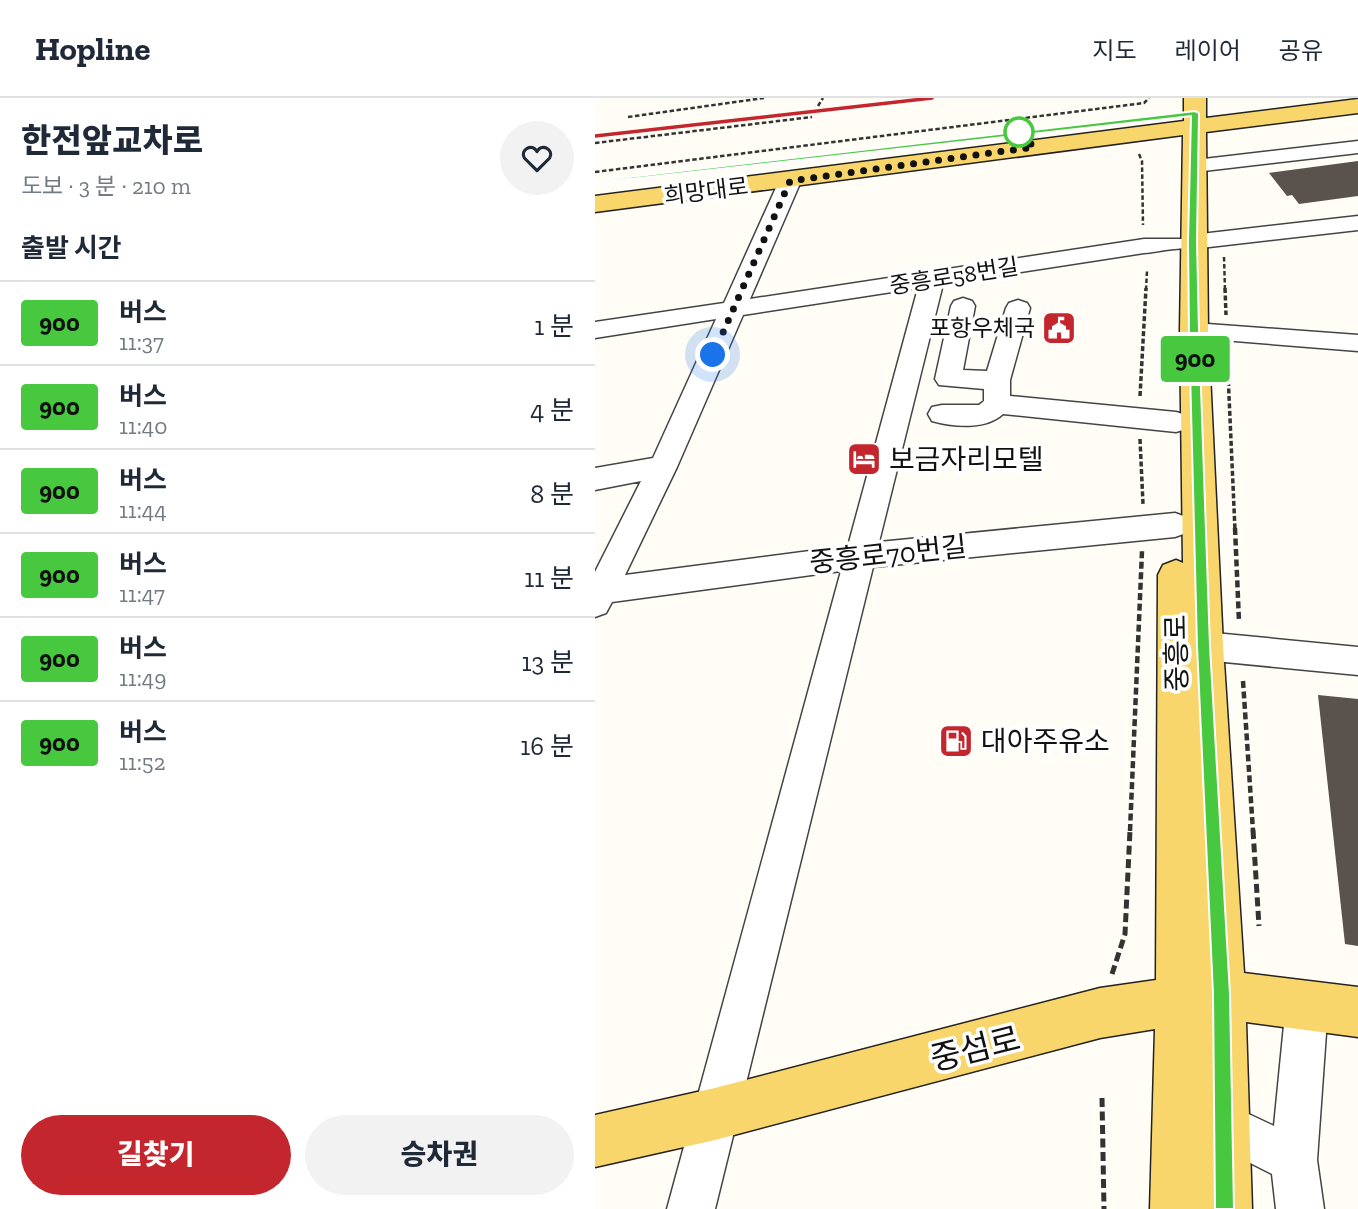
<!DOCTYPE html>
<html lang="ko">
<head>
<meta charset="utf-8">
<style>
  body { margin:0; font-family:"Zilla Slab","Noto Sans KR",serif; background:#f2f2f3; color:#1f2937; height:100vh; display:flex; flex-direction:column; font-size:26px; white-space:nowrap }
  * { box-sizing:border-box; margin:0 }
  p { font-size:23px; color:#747a83 }
  .icon { flex:none; width:38px; height:38px; fill:none; stroke:currentColor; stroke-width:2; stroke-linecap:round; stroke-linejoin:round }
  .map { position:relative; flex:1; overflow:hidden }
  .side { display:flex; flex-direction:column; background:#fff; width:595px }
  .side>* { flex:none }
  .badge { padding:0 14px; border-radius:5px; font-size:24px; line-height:46px }
  .you { position:absolute; width:35px; height:35px; margin:-18px; border:5px solid #fff; border-radius:50%; background:#1a73e8; box-shadow:0 0 0 10px #1a73e833 }
  .map>.badge { position:absolute; translate:-50% -50%; box-shadow:0 0 0 4px #fff }
  h2 { padding:0 21px; font-size:26px; line-height:63px }
  .round { display:grid; place-items:center; flex:none; width:74px; height:74px; border-radius:37px; background:#f2f2f3 }
  .head { display:flex; align-items:center; justify-content:space-between; height:119px; padding:0 21px }
  h1 { font-size:33px; font-weight:800; line-height:52px }
  .cta { display:flex; gap:14px; margin-top:auto; padding:14px 21px }
  .cta a { flex:1; height:80px; border-radius:42px; background:#c4262e; color:#fff; font-size:28px; font-weight:800; line-height:80px; text-align:center }
  .cta a+a { background:#f2f2f3; color:#1f2937 }
  ul { padding:0; list-style:none }
  li { display:flex; align-items:center; gap:21px; height:84px; padding:0 21px; border-top:2px solid #e0e1e3 }
  li div { flex:1 }
  li b { display:block; font-size:26px }
  li em { font-style:normal }
  li .badge { min-width:77px; font-weight:700; text-align:center }
  header { display:flex; align-items:center; gap:42px; box-sizing:border-box; height:98px; padding:0 35px; background:#fff; border-bottom:2px solid #e0e1e3 }
  header strong { font-size:33px }
  nav { display:flex; gap:38px; margin-inline-start:auto; font-size:24px }
  main { display:flex; flex:1; min-height:0 }
  .map>svg:first-child { display:block }
</style>
</head>
<body>
<header>
<strong>Hopline</strong>
<nav><a>지도</a><a>레이어</a><a>공유</a></nav>
</header>
<main>
<section class="side">
<div class="head"><div><h1>한전앞교차로</h1><p>도보 · 3 분 · 210 m</p></div><a class="round"><svg class="icon" aria-label="heart" viewBox="0 0 24 24"><path d="M12 20l-8-8c-3-5 5-10 8-4 3-6 11-1 8 4z"/></svg></a></div>
<h2>출발 시간</h2>
<ul>
<li><span class="badge" style="background:#47c83e;color:#111">900</span><div><b>버스</b><p>11:37</p></div><em>1 분</em></li>
<li><span class="badge" style="background:#47c83e;color:#111">900</span><div><b>버스</b><p>11:40</p></div><em>4 분</em></li>
<li><span class="badge" style="background:#47c83e;color:#111">900</span><div><b>버스</b><p>11:44</p></div><em>8 분</em></li>
<li><span class="badge" style="background:#47c83e;color:#111">900</span><div><b>버스</b><p>11:47</p></div><em>11 분</em></li>
<li><span class="badge" style="background:#47c83e;color:#111">900</span><div><b>버스</b><p>11:49</p></div><em>13 분</em></li>
<li><span class="badge" style="background:#47c83e;color:#111">900</span><div><b>버스</b><p>11:52</p></div><em>16 분</em></li>
</ul>
<div class="cta"><a>길찾기</a><a>승차권</a></div>
</section>
<div class="map">
<svg width="763" height="1111" viewBox="0 0 763 1111">
  <rect width="100%" height="100%" fill="#fffdf5"/>
  <path fill="#5a524d" d="M763 63V98L704 106 697 97 692 98 674 75Z
    M723 597 763 601V848L750 846Z"/>
  <g fill="none" stroke-linecap="round" stroke-linejoin="round">
    <g stroke="#444" stroke-width="3">
      <path id="minor" d="M763 43V55L600 74 593 72 590 68 593 64 600 62Z
        M195 77 202 79 206 83 155 201 549 141H588L597 137 763 118V132L597 151C587 148 562 154 549 155L348 186 284 444 580 415 591 419 595 427 591 435 580 439 278 469 120 1111H72L246 473 17 504 11 515 0 519V474L46 383 0 392V370L58 360 121 221 0 240V224L129 205 184 83 188 79ZM323 190 253 448 30 477 82 369 148 217Z
        M368 200 377 203 380 208 368 272 392 273 411 210 414 205 423 202 432 205 435 210 415 282V298L581 314 591 317 595 324 591 331 581 334 408 316C391 332 359 329 337 323L333 316 337 309 347 307H384L389 303V291L344 287 340 281 356 208 359 203Z
        M599 225 763 237V253L590 239 586 233 590 227Z
        M609 534 763 549V577L609 562 597 558 592 548 597 538Z
        M712 886 727 892 733 907 722 1062 729 1111H681L677 1076 612 1043 605 1027 612 1011 628 1004 679 1028 691 907 697 892Z"/>
    </g>
    <g stroke="#222" stroke-width="3">
      <path id="major" d="M589 0H611V20L763 1V15L611 34 613 233 628 548 649 875 763 889V939L651 924 657 1111H555L560 931 505 940 120 1042 0 1069V1017L120 990 505 890 561 882 563 477 568 467 581 462 588 465 585 233 588 37 0 114V98L589 23Z"/>
    </g>
    <path stroke="#333" stroke-width="2.5" stroke-dasharray="4.5 2.5" stroke-linecap="butt" d="M223 8 228 0
      M33 19 169 0
      M0 45 217 19
      M544 56 547 63 548 127
      M0 74 549 5 554 0
      M629 159 630 192
      M551 192 552 173"/>
    <path stroke="#333" stroke-width="3.5" stroke-dasharray="5 2.5" stroke-linecap="butt" d="M630 190 631 217
      M632 253 640 432
      M545 298 551 190
      M545 341 548 406"/>
    <path stroke="#333" stroke-width="4.5" stroke-dasharray="7 3.5" stroke-linecap="butt" d="M640 430 644 524
      M648 583 658 733
      M535 733 547 453"/>
    <path stroke="#333" stroke-width="5" stroke-dasharray="9 4.5" stroke-linecap="butt" d="M658 732 664 828
      M517 876 530 836 535 732
      M507 1000 509 1111"/>
    <use href="#minor" fill="#fff" fill-rule="evenodd"/>
    <use href="#major" fill="#f9d66b" fill-rule="evenodd"/>
    <path stroke="#c4262e" stroke-width="3.5" d="M0 38 337 0"/>
  </g>
  <path fill="#47c83e" stroke="#fff" stroke-width="2" d="M600 13 604 15 602 144 604 233 615 548 635 896 639 1111H620L618 896 602 548 594 233 593 144 596 18 0 85V83Z"/>
  <g fill="none" stroke-linecap="round" stroke-linejoin="round">
    <path stroke="#111" stroke-width="7" stroke-dasharray="0 12.6" d="M118 257 195 83 439 49 424 34"/>
  </g>
  <defs>
    <g id="civic-square" transform="scale(1.75)"><rect x="-9" y="-9" width="18" height="18" rx="4" fill="#c4262e" stroke="#fff"/><path d="M-.6-6.5H3V-4.5H.6V-3L4-1V1h2V6H-6V1h2V-1L-.6-3ZM-1.2 2.5V6h2.4V2.5Z" fill="#fff"/></g>
    <g id="hotel-square" transform="scale(1.75)"><rect x="-9" y="-9" width="18" height="18" rx="4" fill="#c4262e" stroke="#fff"/><path d="M-6-4.5h1.5V1H6V5H4.5V3h-9V5H-6ZM-4 0a1.8 1.8 0 1 1 3.6 0ZM.5 0V-2.5h3Q6-2.5 6 0Z" fill="#fff"/></g>
    <g id="fuel-square" transform="scale(1.75)"><rect x="-9" y="-9" width="18" height="18" rx="4" fill="#c4262e" stroke="#fff"/><path d="M-5.5-6h7V0h2V4h1.3V-2.5L3-4.5l.8-.8L6-3V5H2.5V1h-1V6h-7ZM-4.2-4.7v3.2H.2V-4.7Z" fill="#fff"/></g>
  </defs>
  <g fill-rule="evenodd">
    <use href="#civic-square" x="464" y="230"/>
    <use href="#hotel-square" x="269" y="361"/>
    <use href="#fuel-square" x="361" y="643"/>
  </g>
  <circle fill="#fff" stroke="#47c83e" stroke-width="3.5" cx="424" cy="34" r="14"/>
  <g text-anchor="middle" stroke-width="7" stroke-linejoin="round" paint-order="stroke">
    <g font-size="23" fill="#111" stroke="#fff">
      <text transform="translate(111 93) rotate(-7)" y="8">희망대로</text>
      <text transform="translate(359 178) rotate(-9)" y="8">중흥로58번길</text>
    </g>
    <g font-size="23" fill="#111" stroke="#fff" text-anchor="end">
      <text x="440" y="238">포항우체국</text>
    </g>
    <g font-size="28" fill="#111" stroke="#fff" text-anchor="start">
      <text x="294" y="371">보금자리모텔</text>
      <text x="386" y="653">대아주유소</text>
    </g>
    <g font-size="28" fill="#111" stroke="#fff">
      <text transform="translate(293 456) rotate(-6)" y="10">중흥로70번길</text>
      <text transform="translate(581 555) rotate(-91)" y="10">중흥로</text>
    </g>
    <g font-size="33" fill="#111" stroke="#fff">
      <text transform="translate(380 950) rotate(-14)" y="12">중섬로</text>
    </g>
  </g>
</svg>
<div class="you" style="left:118px;top:257px"></div>
<b class="badge" style="left:600px;top:261px;background:#47c83e;color:#111">900</b>
</div>
</main>
</body>
</html>
